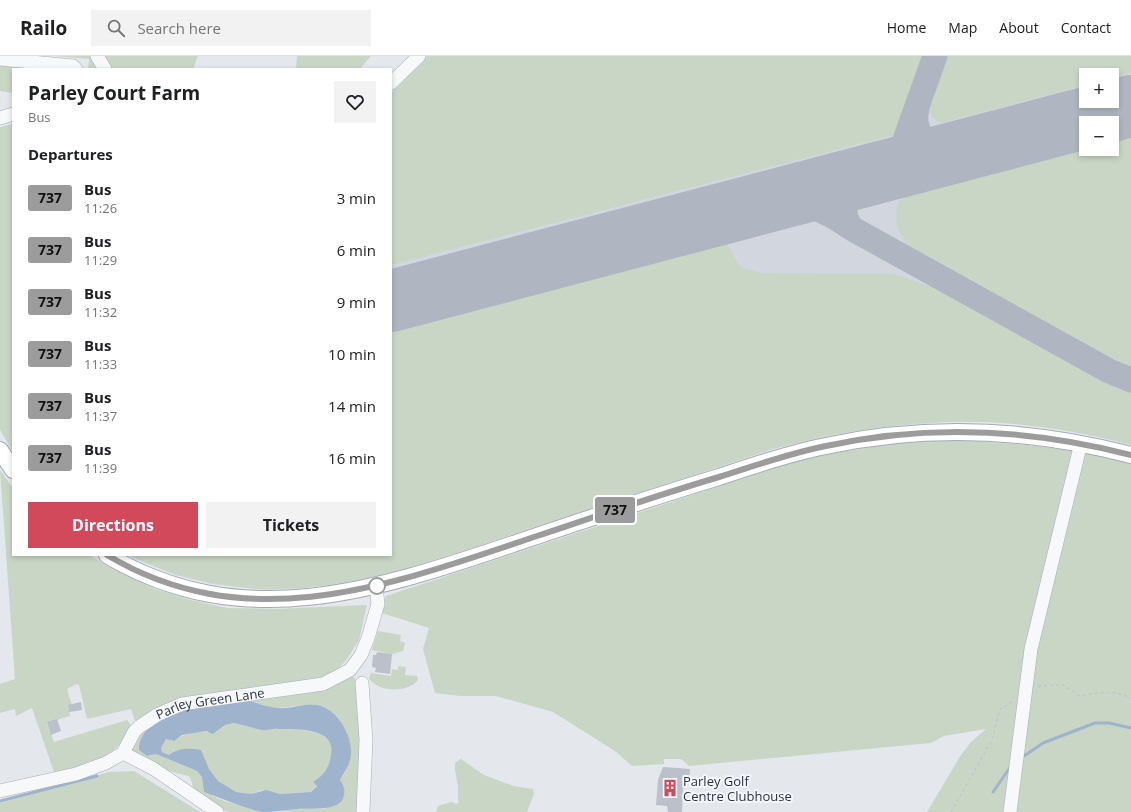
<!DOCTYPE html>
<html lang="en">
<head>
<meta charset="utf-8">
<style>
  body { margin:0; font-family:"Open Sans",sans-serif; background:#f2f2f2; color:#202124; height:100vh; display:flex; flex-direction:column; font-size:15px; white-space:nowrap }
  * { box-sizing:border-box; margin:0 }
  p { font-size:13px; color:#757577 }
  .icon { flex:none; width:22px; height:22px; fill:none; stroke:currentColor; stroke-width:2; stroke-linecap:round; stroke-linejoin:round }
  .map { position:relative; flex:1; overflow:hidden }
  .drawer { position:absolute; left:12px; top:12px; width:380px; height:488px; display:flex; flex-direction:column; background:#fff; border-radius:0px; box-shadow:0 2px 6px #0003 }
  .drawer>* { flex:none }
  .badge { padding:0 8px; border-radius:3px; font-size:14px; line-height:26px }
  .controls { position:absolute; left:1079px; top:12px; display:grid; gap:8px }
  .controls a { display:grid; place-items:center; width:40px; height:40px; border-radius:0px; background:#fff; box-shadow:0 2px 6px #0003; font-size:20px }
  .map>.badge { position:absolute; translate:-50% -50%; box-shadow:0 0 0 2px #fff }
  h2 { padding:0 16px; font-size:15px; line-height:36px }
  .round { display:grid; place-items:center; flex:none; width:42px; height:42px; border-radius:0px; background:#f2f2f2 }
  .summary { display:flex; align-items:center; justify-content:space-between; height:68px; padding:0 16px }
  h1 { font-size:19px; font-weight:700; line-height:30px }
  .button { display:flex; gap:8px; margin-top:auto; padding:8px 16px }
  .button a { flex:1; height:46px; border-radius:0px; background:#d1495b; color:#fff; font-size:16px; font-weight:700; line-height:46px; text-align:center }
  .button a+a { background:#f2f2f2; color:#202124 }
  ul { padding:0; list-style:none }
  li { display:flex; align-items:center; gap:12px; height:52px; padding:0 16px }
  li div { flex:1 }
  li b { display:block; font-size:15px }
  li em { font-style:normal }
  li .badge { min-width:44px; font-weight:700; text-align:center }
  header { display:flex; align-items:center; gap:24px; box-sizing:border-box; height:56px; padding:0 20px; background:#fff; border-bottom:1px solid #e0e0e0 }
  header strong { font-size:19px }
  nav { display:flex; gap:22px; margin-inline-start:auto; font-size:14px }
  .search { width:280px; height:36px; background:#f2f2f2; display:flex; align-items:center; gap:10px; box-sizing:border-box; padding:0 14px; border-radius:0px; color:#757577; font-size:15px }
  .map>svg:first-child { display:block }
</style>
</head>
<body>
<header>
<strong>Railo</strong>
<div class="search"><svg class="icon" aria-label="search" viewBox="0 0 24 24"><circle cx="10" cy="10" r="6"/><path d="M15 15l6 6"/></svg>Search here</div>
<nav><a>Home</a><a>Map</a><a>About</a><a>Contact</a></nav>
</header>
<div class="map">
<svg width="1131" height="756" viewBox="0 0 1131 756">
  <rect width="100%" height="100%" fill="#e4e7ec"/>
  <path fill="#d2d6de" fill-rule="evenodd" d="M425 0H1131V389L1090 378 1032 368 999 366 958 365 869 372 810 383 770 394 430 505 370 521 305 532 265 534 212 528 175 519 128 499H391V37L426 3ZM1086 19H1112V45H1086ZM1086 67H1112V93H1086Z"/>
  <path fill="#c9d6c5" d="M55 0H198L193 13H88L89 3Z
    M297 0H371L360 13H296Z
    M429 0H922L894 79 391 209V37Z
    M947 0H1131V17L1112 22V19H1086V29L941 67 932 61 928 52Z
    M0 8 50 13H13V37L0 35Z
    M13 68V396L0 374V71Z
    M1131 82V311L1080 287 911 192C897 176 893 166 899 145L907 140 1089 93H1112V87Z
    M727 188 740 211 761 217 894 218 932 231 1103 326 1131 336V389C1004 355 897 360 770 394 694 419 617 444 540 469 400 516 271 569 128 499H391V277Z
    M939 384C1004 385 1068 392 1131 406V756H927L961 699 971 686 986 673 944 680 931 687 689 710 681 703H664V708L632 710 615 695 553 656 496 640H460L435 637 423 593 429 572 382 557 386 540 804 402 897 387Z
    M0 414 13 432V499H89L113 513 155 533 191 544 227 552 275 553 367 549 359 584 347 603 334 618 315 626 153 658 135 665 131 653 87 663 79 629 77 628 67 633 72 649H68L70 660 47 667 54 686 127 664 131 669C119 703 85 710 54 716L32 652 16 660 15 653 0 657V628L15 623Z
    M378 575 401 579 400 585 405 587 403 595 393 598 372 594Z
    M398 610 406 611 405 619 417 620 418 624C408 637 378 637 369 622L371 617 391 620 392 613 398 614Z
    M350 620 355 622 358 632 361 756H279L294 753H324L344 738V730L340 724C345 716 349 710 351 700 353 681 337 650 316 649 303 648 290 652 277 652 270 652 265 649 259 648 251 646 238 650 229 650 203 653 138 657 139 694L149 700 156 698 197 715 202 721 204 736 227 746 264 756H229L223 754 193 734 192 726 189 720C166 716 152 708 132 696L131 692 138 678 169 656 293 639Z
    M234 667C243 669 252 672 261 674 267 675 273 672 279 673 296 673 337 673 332 699 329 712 324 719 314 726L317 729 311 736 280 738 262 734 251 738 236 736 171 698 169 699 162 696 161 692 163 686 168 682 172 685C185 678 200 673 215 677L225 669Z
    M461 703 484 719 513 730 533 733 534 738 527 756H436L438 750 451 746 456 748 459 746C457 741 458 739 458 733 458 724 454 717 455 707Z
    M134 715 200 756H0V747L109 716Z"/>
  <path fill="#9fb4cc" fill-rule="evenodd" d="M250 645C263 649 273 653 286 652 296 651 307 647 317 649 337 652 353 680 351 699 350 709 345 715 340 724 344 729 345 733 344 739 342 756 311 752 297 753 285 754 274 756 263 756 243 752 223 743 204 736L202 721 197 715 156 698 147 700 139 694C138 653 221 648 250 645ZM234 667C243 669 252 672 261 674 267 675 273 672 279 673 297 673 337 672 331 699 329 712 324 719 313 726L317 730 311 736 280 738 266 734 251 738 236 736 218 725 209 713 201 694C188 692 179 692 169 699L162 696 161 692 166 683 174 685 182 679 206 675 213 678 225 669Z"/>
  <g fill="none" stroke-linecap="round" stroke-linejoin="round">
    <path stroke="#9fb4cc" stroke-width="3" d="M1021 702 1043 687 1095 667H1109L1131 672
      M993 736 1011 710
      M0 745 97 720"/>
    <path stroke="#b0b6c1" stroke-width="25" d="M917 52C910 82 934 95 960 95
      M853 122 890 108 901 95 935 0
      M776 143C809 149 823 152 851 172L1109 315 1131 324
      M851 172C834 142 851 134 875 118"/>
    <path stroke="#b0b6c1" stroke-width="62" d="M391 245 1131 50"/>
  </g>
  <path fill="#bbc0ca" d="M377 596 392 598 390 618 375 616 376 612 372 611 373 599H376Z
    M81 646 82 654 69 656 68 649Z
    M57 663 61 675 51 679 47 666Z
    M663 711 690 713 689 725 683 727 682 756H668L667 750 656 749 658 724Z"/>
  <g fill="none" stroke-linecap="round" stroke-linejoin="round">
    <g stroke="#a9aeb7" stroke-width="14">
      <g id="minor">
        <path d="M97 0 105 13"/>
        <path d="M0 3 73 10 76 13"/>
        <path d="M391 27 419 0"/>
        <path d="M0 62 13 58"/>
        <path d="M362 627 366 684 363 756"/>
        <path d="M123 697 154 713 217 756"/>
        <path id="s1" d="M0 735 76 718 106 707 123 697 134 676 139 671 157 659 182 648 323 628 350 614 361 599 368 582 378 548 376 530"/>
        <path d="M1010 756 1031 593 1081 387"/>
      </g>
    </g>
    <g stroke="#a3abb8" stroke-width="18">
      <path id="major" d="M0 394 13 414
        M107 499C245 581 382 532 522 485 587 463 653 441 719 421 754 409 790 397 826 390 928 368 1031 373 1131 399"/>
    </g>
    <path stroke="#c2c5cb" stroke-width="1.5" stroke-dasharray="3 3" stroke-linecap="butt" d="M1038 630 1063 629 1080 640C1099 636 1113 634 1131 642
      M951 756 992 684 1000 653 1010 648 1013 641"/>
    <use href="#minor" stroke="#f7f8fa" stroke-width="13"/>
    <use href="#major" stroke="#fff" stroke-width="16"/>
  </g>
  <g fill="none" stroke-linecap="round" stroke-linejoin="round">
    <g stroke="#fff" stroke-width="9">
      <path id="line" d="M107 499C249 584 394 528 537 480 597 460 658 439 719 421 754 410 790 397 826 390 927 368 1031 373 1131 399"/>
    </g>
    <use href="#line" stroke="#9d9c9c" stroke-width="6"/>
  </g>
  <defs>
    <g id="building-bare" transform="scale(1.38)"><path d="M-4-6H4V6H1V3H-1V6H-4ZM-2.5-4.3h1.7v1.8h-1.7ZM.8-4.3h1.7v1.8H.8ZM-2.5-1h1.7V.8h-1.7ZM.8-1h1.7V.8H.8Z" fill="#d1495b" stroke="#f4f6f9" stroke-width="2.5" paint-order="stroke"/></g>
  </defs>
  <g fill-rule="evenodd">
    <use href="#building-bare" x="670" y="732"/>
  </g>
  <circle fill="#fff" stroke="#9d9c9c" stroke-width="2" cx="377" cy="530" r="8"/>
  <g text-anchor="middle" stroke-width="4" stroke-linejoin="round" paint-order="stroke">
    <g font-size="13" fill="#2b3445" stroke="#f4f6f9">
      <text dy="5" stroke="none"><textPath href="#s1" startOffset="237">Parley Green Lane</textPath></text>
    </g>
    <g font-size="13" fill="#2b3445" stroke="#f4f6f9" text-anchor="start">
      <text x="683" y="730">Parley Golf<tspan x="683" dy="15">Centre Clubhouse</tspan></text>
    </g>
  </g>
</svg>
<div class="controls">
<a>+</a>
<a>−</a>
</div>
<b class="badge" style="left:615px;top:454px;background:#9d9c9c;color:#111">737</b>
<section class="drawer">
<div class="summary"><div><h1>Parley Court Farm</h1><p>Bus</p></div><a class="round"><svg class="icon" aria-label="heart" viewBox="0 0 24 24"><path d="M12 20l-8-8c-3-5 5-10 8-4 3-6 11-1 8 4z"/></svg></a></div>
<h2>Departures</h2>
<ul>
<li><span class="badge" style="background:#9d9c9c;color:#111">737</span><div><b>Bus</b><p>11:26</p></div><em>3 min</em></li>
<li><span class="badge" style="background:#9d9c9c;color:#111">737</span><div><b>Bus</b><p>11:29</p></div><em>6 min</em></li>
<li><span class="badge" style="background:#9d9c9c;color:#111">737</span><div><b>Bus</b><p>11:32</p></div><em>9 min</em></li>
<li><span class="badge" style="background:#9d9c9c;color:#111">737</span><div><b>Bus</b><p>11:33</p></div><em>10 min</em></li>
<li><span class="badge" style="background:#9d9c9c;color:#111">737</span><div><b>Bus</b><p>11:37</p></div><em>14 min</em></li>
<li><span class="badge" style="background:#9d9c9c;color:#111">737</span><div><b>Bus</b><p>11:39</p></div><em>16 min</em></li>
</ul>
<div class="button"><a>Directions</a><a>Tickets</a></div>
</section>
</div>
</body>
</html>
